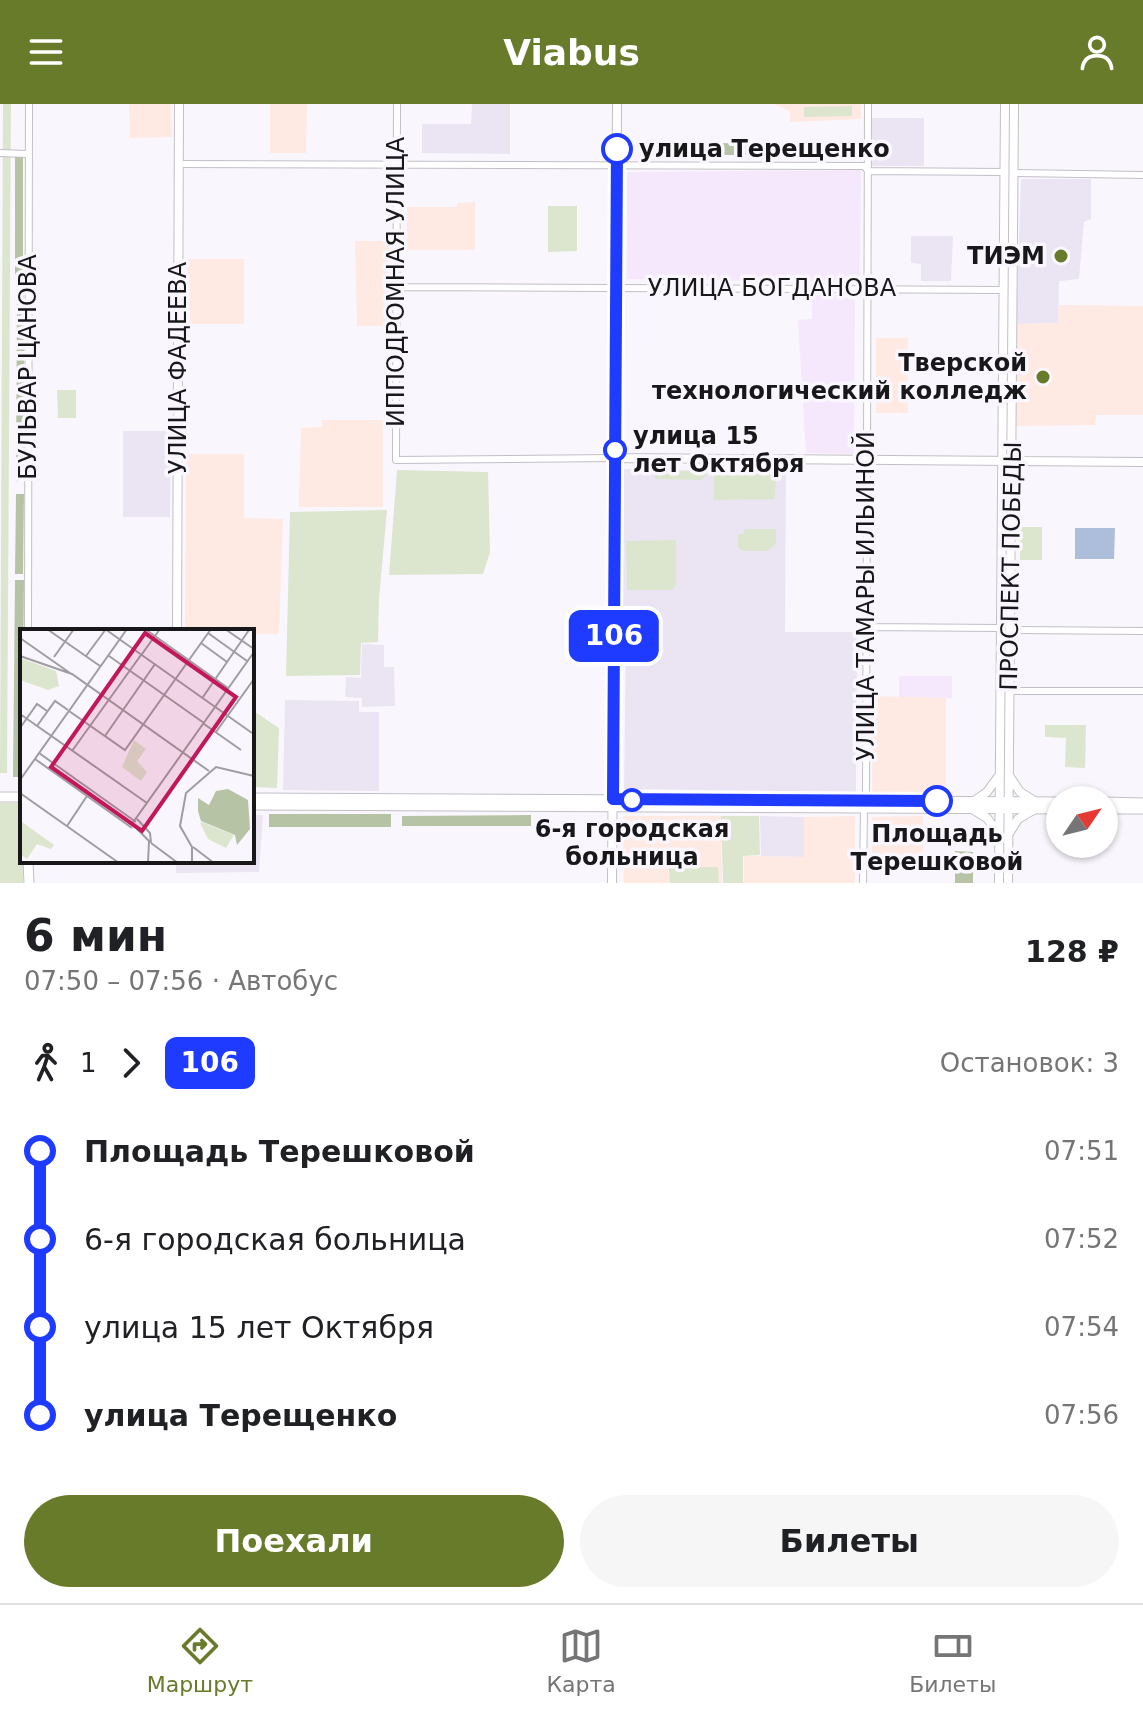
<!DOCTYPE html>
<html lang="ru">
<head>
<meta charset="utf-8">
<style>
  body { margin:0; font-family:"DejaVu Sans",sans-serif; background:#f6f6f6; color:#202124; height:100vh; display:flex; flex-direction:column; font-size:30px; white-space:nowrap }
  * { box-sizing:border-box; margin:0 }
  p { font-size:26px; color:#757577 }
  .icon { flex:none; width:44px; height:44px; fill:none; stroke:currentColor; stroke-width:2; stroke-linecap:round; stroke-linejoin:round }
  .map { position:relative; height:779px; overflow:hidden }
  .panel { display:flex; flex-direction:column; background:#fff; flex:1 }
  .panel>* { flex:none }
  .badge { padding:0 16px; border-radius:12px; font-size:28px; line-height:52px }
  .needle { width:52px; rotate:55deg }
  .fabs { position:absolute; left:1046px; top:682px; display:grid; gap:16px }
  .fabs a { display:grid; place-items:center; width:72px; height:72px; border-radius:50%; background:#fff; box-shadow:0 2px 6px #0004; font-size:40px }
  .map>.badge { position:absolute; translate:-50% -50%; box-shadow:0 0 0 4px #fff }
  .legs { display:flex; align-items:center; gap:12px; height:88px; padding:0 24px; font-size:26px }
  .legs p { margin-inline-start:auto }
  .headline { display:flex; align-items:center; justify-content:space-between; height:136px; padding:0 24px }
  h1 { font-size:44px; font-weight:600; line-height:60px }
  .button { display:flex; gap:16px; margin-top:auto; padding:16px 24px }
  .button a { flex:1; height:92px; border-radius:48px; background:#687b2b; color:#fff; font-size:32px; font-weight:600; line-height:92px; text-align:center }
  .button a+a { background:#f6f6f6; color:#202124 }
  ul { padding:0 24px; list-style:none }
  li { display:flex; align-items:center; gap:28px; height:88px; font-size:30px }
  li i { display:grid; place-items:center; width:12px; height:100%; margin:0 10px; background:currentColor }
  li i::after { content:''; width:20px; height:20px; margin:-10px; border:6px solid; border-radius:50%; background:#fff }
  li p { margin-inline-start:auto }
  li:first-child i { background:linear-gradient(#0000 50%,currentColor 0) }
  li:last-child i { background:linear-gradient(currentColor 50%,#0000 0) }
  header { display:flex; justify-content:space-between; align-items:center; height:104px; padding:0 24px; background:#687b2b; color:#fff; font-size:36px; font-weight:600 }
  .menu { display:flex; justify-content:space-around; align-items:center; height:112px; border-top:2px solid #e0e0e0; background:#fff; font-size:22px; color:#757577 }
  .menu a { display:grid; justify-items:center; gap:4px }
  .menu .selected { color:#687b2b }
  .map>svg:first-child { display:block }
</style>
</head>
<body>
<header><svg class="icon" aria-label="menu" viewBox="0 0 24 24"><path d="M4 6h16M4 12h16M4 18h16"/></svg>Viabus<svg class="icon" aria-label="person" viewBox="0 0 24 24"><circle cx="12" cy="8" r="4"/><path d="M4 21q1-7 8-7t8 7"/></svg></header>
<div class="map">
<svg width="1143" height="779" viewBox="0 0 1143 779">
  <rect width="100%" height="100%" fill="#faf6fe"/>
  <path fill="#ebe5f3" d="M472 0H510V50L422 49V20H471Z
    M872 14H924V62H872Z
    M1021 75H1091V115L1084 118 1079 175 1059 177 1058 219 1016 220Z
    M911 132H953L951 177H921V160L911 159Z
    M123 327H171L170 413H123Z
    M622 365 786 367 785 528H857L856 688 624 685 626 529 632 528V511H622Z
    M362 540 384 541V563H394L395 602 362 603V594L345 593 346 573 361 574Z
    M285 596 359 597V608H379V687L283 686Z
    M252 711H263L259 768 176 769V757H252Z
    M760 712 804 713 805 753 761 752Z"/>
  <path fill="#f6e8fc" d="M861 66 860 179 627 175V68Z
    M812 191H855L854 350 806 349 798 216 812 215Z
    M899 572H952V594H899Z"/>
  <path fill="#fee9e3" d="M129 0H171L172 33 130 34Z
    M270 0H307L306 49H270Z
    M774 0H861V15L790 18V7Z
    M475 98V146H406L407 103H456L458 99Z
    M355 137H391V222H357Z
    M187 155H244V220H188Z
    M1059 201 1143 202V311H1096L1095 321 1014 322 1016 220 1058 219Z
    M876 234H908V309H876Z
    M322 316H383V403H299L301 324 322 323Z
    M186 350H244V414L283 415 279 530H252V527H185Z
    M873 592 946 594V689H872Z
    M623 712H721L722 779H624Z
    M855 712V779H744V752L804 753V713Z
    M923 712V759H872V713Z"/>
  <path fill="#dce6ce" d="M3 0H11L7 669H0Z
    M852 2V12L804 13V3Z
    M548 102H577V147L548 148Z
    M57 286H76V314H58Z
    M397 366 488 368 490 448 483 470 389 471Z
    M655 367H707V371L701 376 655 375Z
    M714 367H776L775 395 714 396Z
    M387 406 379 495 378 538 361 539 360 571 286 572 290 408Z
    M1020 423H1042V456H1020Z
    M745 425H776V440L767 447H743L738 443V430H743Z
    M676 436V482L671 486H627L626 437Z
    M252 606 279 624 277 684 252 683Z
    M1045 621H1086L1085 664 1065 663 1066 634 1045 633Z
    M0 699H22L23 779H0Z
    M721 712H759L760 751 743 752V779H723Z
    M718 763 719 779H670L669 764Z"/>
  <path fill="#b7c3a5" d="M719 39 764 40V51H719Z
    M15 53H23V178L15 179Z
    M17 191H24V377H16Z
    M16 390H24L23 470H15Z
    M15 476H24L22 673H13Z
    M269 710H391V723H269Z
    M531 711V722H402V712Z
    M955 747 973 748V779H955Z"/>
  <path fill="#adbeda" d="M1075 424H1115L1114 455H1075Z"/>
  <g fill="none" stroke-linecap="round" stroke-linejoin="round">
    <g stroke="#c2bfc6" stroke-width="8">
      <path id="street" d="M397 0 396 356 615 354
        M0 49 27 50
        M178 60 864 62 868 67 1004 68
        M1013 69 1143 71
        M396 183 1003 186
        M866 523 1001 524
        M1010 526 1143 527
        M28 527 29 0
        M1009 587H1143
        M866 697 868 0
        M863 779 864 704"/>
    </g>
    <g stroke="#c2bfc6" stroke-width="10">
      <path id="secondary" d="M615 354 1143 358
        M177 527 179 0
        M1010 673 1020 688 1036 698
        M974 697 987 688 998 673
        M972 705 987 714 999 730
        M1008 731 1018 715 1035 705
        M612 779 617 0
        M999 779 1005 0
        M1008 779 1014 0"/>
    </g>
    <g stroke="#c2bfc6" stroke-width="11">
      <path id="primary" d="M0 693H22
        M252 694 1060 698
        M1104 698 1143 699
        M252 701 1060 705
        M1104 705H1143
        M28 757 29 779"/>
    </g>
    <use href="#street" stroke="#fff" stroke-width="6"/>
    <use href="#secondary" stroke="#fff" stroke-width="8"/>
    <use href="#primary" stroke="#fff" stroke-width="9"/>
  </g>
  <g fill="none" stroke-linecap="round" stroke-linejoin="round">
    <g stroke="#fff" stroke-width="18">
      <path id="line-1" d="M617 45 613 695 937 697"/>
    </g>
    <use href="#line-1" stroke="#1f3bff" stroke-width="12"/>
  </g>
  <g fill="#fff" stroke="#1f3bff" stroke-width="4">
    <circle cx="617" cy="45" r="14"/>
    <circle cx="615" cy="346" r="10"/>
    <circle cx="632" cy="696" r="10"/>
    <circle cx="937" cy="697" r="14"/>
  </g>
  <g fill="#687b2b" stroke="#faf6fe" stroke-width="3">
    <circle cx="1061" cy="152" r="8"/>
    <circle cx="1043" cy="273" r="8"/>
  </g>
  <g text-anchor="middle" stroke-width="7" stroke-linejoin="round" paint-order="stroke">
    <g font-size="24" font-weight="bold" fill="#181719" stroke="#faf6fe" text-anchor="start">
      <text x="639" y="53">улица Терещенко</text>
      <text x="633" y="340">улица 15<tspan x="633" dy="28">лет Октября</tspan></text>
      <text x="632" y="733" text-anchor="middle">6-я городская<tspan x="632" dy="28">больница</tspan></text>
      <text x="937" y="738" text-anchor="middle">Площадь<tspan x="937" dy="28">Терешковой</tspan></text>
    </g>
    <g font-size="24" font-weight="bold" fill="#181719" stroke="#faf6fe" text-anchor="end">
      <text x="1045" y="160">ТИЭМ</text>
      <text x="1027" y="267">Тверской<tspan x="1027" dy="28">технологический колледж</tspan></text>
    </g>
    <g font-size="24" fill="#181719" stroke="#faf6fe">
      <text transform="translate(396 178) rotate(-90)" y="8">ИППОДРОМНАЯ УЛИЦА</text>
      <text x="772" y="192">УЛИЦА БОГДАНОВА</text>
      <text transform="translate(28 263) rotate(-90)" y="8">БУЛЬВАР ЦАНОВА</text>
      <text transform="translate(178 264) rotate(-90)" y="8">УЛИЦА ФАДЕЕВА</text>
      <text transform="translate(1011 462) rotate(-89)" y="8">ПРОСПЕКТ ПОБЕДЫ</text>
      <text transform="translate(866 492) rotate(-90)" y="8">УЛИЦА ТАМАРЫ ИЛЬИНОЙ</text>
    </g>
  </g>
  <g transform="translate(20 525)">
    <rect width="234" height="234" fill="#faf6fe"/>
    <path d="M0 29 36 42 39 57 28 61 0 51ZM114 111 126 120 117 132 127 143 121 152 102 138ZM2 193 34 216 31 220 17 215 7 230 0 225ZM180 194 182 193 214 206 206 219 188 210Z" fill="#dce6ce"/>
    <path d="M208 160 228 171 230 200 217 216 215 206 181 192 178 182V169L189 176 196 162Z" fill="#b7c3a5"/>
    <path fill="none" stroke="#a09da2" stroke-width="2" d="M27 0 80 37M85 0 232 104M125 0 208 59M205 0 234 20M188 4 227 32M0 9 50 44M181 14 207 33M122 25 140 0M0 27 52 45 189 142M66 27 86 0M89 27 184 94M34 28 54 0M183 68 229 1M49 82 105 121 191 0M0 85 127 174M184 95 221 121M17 97 35 72 48 81M0 99 17 75 27 82M196 103 234 50M85 107 135 35M52 122 121 26M19 124 116 193M15 130 112 199M0 151 107 0M0 164 99 234M117 190 130 204 131 214M47 197 67 167M131 214 158 234M173 218 194 234M128 234 129 212 112 195 234 23M172 234V218L160 197 166 164 196 138 234 147"/>
    <path fill="#c2185b" fill-opacity="0.15" stroke="#c2185b" stroke-width="4" d="M125 4 216 68 122 202 31 138Z"/>
    <rect width="234" height="234" fill="none" stroke="#181719" stroke-width="4"/>
  </g>
</svg>
<div class="fabs">
<a><svg class="needle" viewBox="-14 -14 28 28"><path d="M0-13l5 13h-10z" fill="#e53935"/><path d="M0 13l5-13h-10z" fill="#757577"/></svg></a>
</div>
<b class="badge" style="left:614px;top:532px;background:#1f3bff;color:#fff">106</b>
</div>
<section class="panel">
<div class="headline"><div><h1>6 мин</h1><p>07:50 – 07:56 · Автобус</p></div><b>128 ₽</b></div>
<div class="legs"><svg class="icon" aria-label="walk" viewBox="0 0 24 24"><circle cx="13" cy="4" r="2"/><path d="M13 8l-2 6 4 7M11 14l-3 7M7 12l3-4h3l4 4"/></svg>1<svg class="icon" aria-label="forward" viewBox="0 0 24 24"><path d="M9 5l7 7-7 7"/></svg><b class="badge" style="background:#1f3bff;color:#fff">106</b><p>Остановок: 3</p></div>
<ul>
<li><i style="color:#1f3bff"></i><b>Площадь Терешковой</b><p>07:51</p></li>
<li><i style="color:#1f3bff"></i><span>6-я городская больница</span><p>07:52</p></li>
<li><i style="color:#1f3bff"></i><span>улица 15 лет Октября</span><p>07:54</p></li>
<li><i style="color:#1f3bff"></i><b>улица Терещенко</b><p>07:56</p></li>
</ul>
<div class="button"><a>Поехали</a><a>Билеты</a></div>
</section>
<nav class="menu">
<a class="selected"><svg class="icon" aria-label="directions" viewBox="0 0 24 24"><path d="M12 3l9 9-9 9-9-9zM9 14v-3h6M13 9l2 2-2 2"/></svg>Маршрут</a>
<a><svg class="icon" aria-label="map" viewBox="0 0 24 24"><path d="M3 6l6-2 6 2 6-2v14l-6 2-6-2-6 2zM9 4v14M15 6v14"/></svg>Карта</a>
<a><svg class="icon" aria-label="tickets" viewBox="0 0 24 24"><path d="M3 7h18v10H3zM15 7v10"/></svg>Билеты</a>
</nav>
</body>
</html>
